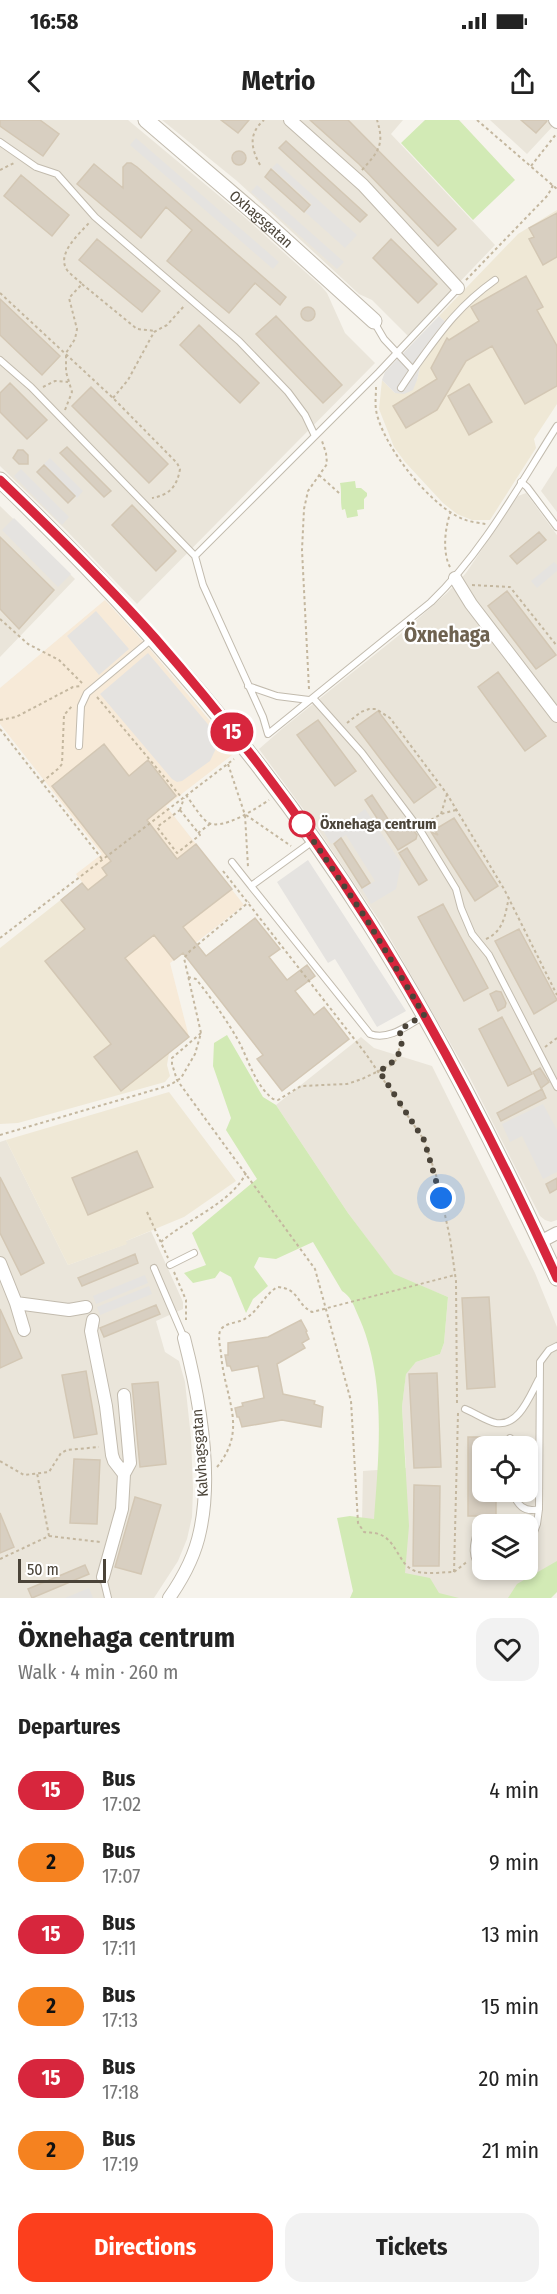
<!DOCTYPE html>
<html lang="en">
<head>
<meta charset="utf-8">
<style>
  body { margin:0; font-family:"Fira Sans Condensed",sans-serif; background:#f2f2f2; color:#222; height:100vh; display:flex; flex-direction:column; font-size:22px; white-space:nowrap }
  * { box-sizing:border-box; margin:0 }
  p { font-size:20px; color:#767676 }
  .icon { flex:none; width:33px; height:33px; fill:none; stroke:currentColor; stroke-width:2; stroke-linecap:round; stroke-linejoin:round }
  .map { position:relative; height:1478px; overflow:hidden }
  .details { display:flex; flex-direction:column; background:#fff; flex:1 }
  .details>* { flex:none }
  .badge { padding:0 12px; border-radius:20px; font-size:21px; line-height:39px }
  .tools { position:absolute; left:472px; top:1316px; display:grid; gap:12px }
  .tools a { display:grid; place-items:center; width:66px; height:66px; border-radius:12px; background:#fff; box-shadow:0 3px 9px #0003; font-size:30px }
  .scale { position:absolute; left:18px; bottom:15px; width:88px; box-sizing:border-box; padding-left:6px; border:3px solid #4b4439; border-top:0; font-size:16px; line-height:21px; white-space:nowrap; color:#4b4439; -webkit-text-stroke:4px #fff; paint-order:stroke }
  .you { position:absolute; width:30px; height:30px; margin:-15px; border:4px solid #fff; border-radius:50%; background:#1a73e8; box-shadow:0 0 0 9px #1a73e833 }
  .map>.badge { position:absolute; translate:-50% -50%; box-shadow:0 0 0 3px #fff }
  h2 { padding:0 18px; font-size:22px; line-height:54px }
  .round { display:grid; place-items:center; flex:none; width:63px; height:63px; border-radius:18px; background:#f2f2f2 }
  .summary { display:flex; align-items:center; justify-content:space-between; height:102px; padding:0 18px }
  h1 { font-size:28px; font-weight:700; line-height:45px }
  .primary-button { display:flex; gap:12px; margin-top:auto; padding:12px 18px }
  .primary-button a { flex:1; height:69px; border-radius:18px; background:#fc3f1d; color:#fff; font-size:24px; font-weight:700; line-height:69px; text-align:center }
  .primary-button a+a { background:#f2f2f2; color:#222 }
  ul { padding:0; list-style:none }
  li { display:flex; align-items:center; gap:18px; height:72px; padding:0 18px }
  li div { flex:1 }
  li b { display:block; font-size:22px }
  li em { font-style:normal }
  li .badge { min-width:66px; font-weight:700; text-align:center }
  .status { display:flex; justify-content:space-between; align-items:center; height:42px; padding:0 30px; background:#fff; direction:ltr }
  .status svg { height:16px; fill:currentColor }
  header { display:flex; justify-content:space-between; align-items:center; height:78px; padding:0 18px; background:#fff; font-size:27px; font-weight:700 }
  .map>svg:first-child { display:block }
</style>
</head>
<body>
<div class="status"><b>16:58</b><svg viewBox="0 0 49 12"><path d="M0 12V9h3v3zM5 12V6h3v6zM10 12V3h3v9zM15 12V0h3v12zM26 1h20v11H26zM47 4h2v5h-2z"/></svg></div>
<header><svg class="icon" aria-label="back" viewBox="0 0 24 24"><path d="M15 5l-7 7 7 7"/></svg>Metrio<svg class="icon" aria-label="share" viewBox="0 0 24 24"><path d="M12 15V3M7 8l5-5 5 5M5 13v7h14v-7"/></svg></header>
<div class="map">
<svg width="557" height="1478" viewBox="0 0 557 1478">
  <rect width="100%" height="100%" fill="#f6f3ec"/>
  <path fill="#eae5da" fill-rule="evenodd" d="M0 0H128L242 95 321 166 327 173 345 213 375 243 137 484 66 410 0 346Z
    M162 0H403L391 14 495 125 408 216 372 180 359 174 237 61Z
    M490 0H546L553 6 527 34Z
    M557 346V392L541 371Z
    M526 373 557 415V1100L551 1102 545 1100 540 1096 468 954 383 806 315 705 259 629 283 608 403 512 447 473 466 453 518 376Z
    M0 386 75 459 0 537Z
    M361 917 374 928 432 946 535 1153 557 1207V1457L536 1478H384L362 1402 363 1351 406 1348 402 1287 406 1253 416 1242 440 1234 444 1223 448 1177 394 1155 348 1093 276 985ZM483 1326H528V1371H483ZM483 1404H528V1449H483Z
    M6 1020 68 1145 126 1124V1121L151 1111 183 1182V1189L156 1201 165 1232 179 1241 185 1262 191 1318 193 1369 192 1397 187 1419 178 1441 154 1478H0V1022Z"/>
  <path fill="#f7ead8" d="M105 480 149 528 236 632 166 686 244 785 170 843 189 917 78 778 88 770 76 754 102 734 0 604V568Z"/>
  <path fill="#efe8d6" d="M557 90V284L534 319 536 328 490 400H472L457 394 443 383 405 342 394 327 379 289 382 260 395 273 417 260 420 247 449 205 439 196 518 114Z
    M82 763 88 770 78 778 189 917 169 933 167 945 170 956 165 962 18 1003 0 1004V828Z
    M169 972 236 1061 184 1097 126 1121 127 1124 68 1145 6 1020Z"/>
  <path fill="#d2eab5" d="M425 0H459L515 60 473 100 401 23Z
    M355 361 356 368H361L367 373V376L364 379V389L357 390 358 396 347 398 345 389 342 390C340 380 342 372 340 363Z
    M227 915 263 977 276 985 348 1093 394 1154 448 1177 444 1223 440 1234 416 1242 406 1254 402 1287 409 1406 405 1453 430 1458 439 1473 459 1478H350L353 1471 337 1398 350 1396 374 1399C379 1331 387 1257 357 1193 353 1183 350 1176 342 1171L313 1122 276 1139 259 1137 254 1147 268 1166 253 1179 246 1193 231 1157 220 1151 215 1158 193 1163 184 1153 206 1145 192 1113 257 1059 226 1010 231 998 213 946 214 923Z
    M557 1441V1472L551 1478H508L517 1464Z"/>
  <path fill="#e5e3e0" d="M136 18 279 142 273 149 130 25Z
    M277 43 357 115 345 128 305 92 312 84 272 48Z
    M257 65 344 142 337 149 251 72Z
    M439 196 449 205 420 247 417 260 413 270 404 274 395 273 382 260 385 252Z
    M50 338 83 371 77 378 44 344Z
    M21 349 69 397 62 405 14 356Z
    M14 398 71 454 58 467 2 410Z
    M554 442 557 445V451L537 468 531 461Z
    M96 491 129 529 99 555 67 516Z
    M148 533 217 615 220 620 210 641 182 661 177 662 172 659 100 574Z
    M365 689 401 743 396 769 371 784 362 769 375 761 346 715 331 724 322 709 336 699 346 703Z
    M308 740 406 891 377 907 335 839 328 843 277 762Z
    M543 984 557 1010V1052L543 1059 522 1016 510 1022 502 1004Z
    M145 1155 148 1163 96 1184 93 1176Z
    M149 1166 152 1174 100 1195 97 1187Z
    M89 1468 93 1478H65Z"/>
  <path fill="#d8cfc1" stroke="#d3c7b4" stroke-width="1.5" d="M0 0H40L59 14 43 36 0 6Z
    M221 0H249L238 13Z
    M310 0H348L456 109 438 126 359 44Z
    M521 0H547V1L536 13Z
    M286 21 367 95 360 102 279 28Z
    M232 38a7 7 0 1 1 14 0a7 7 0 1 1-14 0Z
    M127 43H131L137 47 286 177 280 185 255 163 229 193 167 141 192 110 166 87 141 118 77 64 94 44 123 68V47Z
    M271 49 310 85 304 92 265 57Z
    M21 55 69 95 52 116 4 76Z
    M557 93V137L543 145 529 119 534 117 529 108Z
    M97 119 160 171 142 192 79 140Z
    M391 119 437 164 418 183 373 138Z
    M526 156 543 187 537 190 557 226V266L525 284 492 226 466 241 437 290 406 308 393 286 437 259 431 248 447 218 449 220 479 201 471 187Z
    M0 179 60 236 42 255 0 215Z
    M301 194a7 7 0 1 1 14 0a7 7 0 1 1-14 0Z
    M276 196 342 265 323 283 256 214Z
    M199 205 259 263 240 283 180 225Z
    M10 263 47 300 27 319 0 292V273Z
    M469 264 492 302 469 315 448 276Z
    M91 267 168 344 149 363 72 286Z
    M67 327 111 371 104 377 60 333Z
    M18 330H23L28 335V344H19L13 338Z
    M44 345 75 376 68 383 37 352Z
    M132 385 176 431 156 451 112 405Z
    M539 412 546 420 517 444 510 436Z
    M0 417 54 470 19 509 0 489Z
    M507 471 556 535 536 549 488 486Z
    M498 552 546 616 525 631 478 567Z
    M378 591 436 667 414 683 356 607Z
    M318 600 356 651 335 666 297 615Z
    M104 624 129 656 148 640 176 676 147 700 177 739 196 724 232 769 183 807 206 836 255 798 280 829 269 837 287 860 307 845 315 856 295 871 314 895 324 887 349 919 282 971 257 939 263 935 183 833 174 840 154 815 125 838 189 917 121 971 94 937 111 924 45 841 85 809 61 780 82 763 88 770 107 755 102 748 111 741 52 666Z
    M372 675 392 705 399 707 408 703 417 715 416 719 398 730 365 680Z
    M454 698 498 766 475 781 431 712 438 715 434 710Z
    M341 718 370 763 362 768 334 724Z
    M407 728 427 760 419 765 399 733Z
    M443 784 488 868 464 881 418 797Z
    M519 809 557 880 534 894 495 821Z
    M496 871 501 872 506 883 505 887 498 891 490 874Z
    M502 897 532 954 508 966 479 909Z
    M540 948 549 962 541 968 533 952Z
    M542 969 546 978 501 1001 497 993Z
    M137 1031 153 1067 88 1095 72 1058Z
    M0 1057 44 1143 21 1155 0 1113Z
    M557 1058V1069L550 1073 546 1064Z
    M135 1134 138 1143 82 1166 78 1158Z
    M489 1177 495 1267 467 1269 462 1178Z
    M156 1185 160 1194 104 1217 100 1208Z
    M0 1189 22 1238 0 1248Z
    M301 1200 307 1211 306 1212 309 1219 302 1223 305 1228 277 1244 283 1274 315 1281 314 1284 323 1287 321 1307 282 1300 242 1307 239 1297H237L235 1288 243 1286 242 1283 264 1278 258 1246 232 1251 230 1246H227L225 1235H228V1223L268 1217Z
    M86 1251 97 1314 74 1318 62 1255Z
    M437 1253 441 1347 414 1348 409 1254Z
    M158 1262 166 1344 140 1347 132 1264Z
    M468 1317H505L504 1326H483V1371H496V1396H468Z
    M74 1339 100 1340 97 1404 70 1403Z
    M414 1365 440 1366 439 1446H413Z
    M135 1377 161 1385 141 1454 115 1447Z
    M0 1393 14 1427 0 1433Z
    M85 1445 89 1454 32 1478 28 1469Z"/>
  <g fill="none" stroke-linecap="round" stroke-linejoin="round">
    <g stroke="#c2bbae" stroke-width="8">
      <path id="service" d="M0 22 36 47 57 54 95 97 239 221 288 272 305 295 315 316
        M374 202 384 219 413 250C440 213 457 187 495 160
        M0 240 31 267 195 436 203 465 263 597 268 614 431 482C483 432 518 367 557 306
        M401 268 413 250
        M521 362 527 367 557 407
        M195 436 379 252 458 168
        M248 566 277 576 309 580
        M313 578 362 633 420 710 456 769 461 788 472 814 489 835 557 967
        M79 626 81 586 87 573 153 518
        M313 721 251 766 370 914C389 921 408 905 424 896
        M232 742 251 766
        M170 1145 194 1133
        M154 1148 184 1218
        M465 1289C475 1293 486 1301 496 1303 519 1307 530 1275 539 1259
        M509 1326 510 1318
        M512 1371C517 1385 524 1393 539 1389
        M478 1410C473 1424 470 1439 483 1449
        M528 1429 537 1404 539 1389 540 1242 549 1230 557 1226
        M483 1449 494 1453 511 1449
        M103 1457 108 1478"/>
    </g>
    <g stroke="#c2bbae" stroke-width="14">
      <path id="minor" d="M290 0 363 65 458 168
        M555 0 557 2
        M455 458 471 484 557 596
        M540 1122 557 1113
        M0 1143 16 1183 69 1190 86 1187
        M16 1183 24 1210
        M93 1200 91 1211 106 1286 112 1335 114 1341 124 1354 122 1389 103 1457
        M124 1275 130 1343 124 1354
        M169 1478C183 1458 195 1436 200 1411 213 1352 199 1276 184 1218"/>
    </g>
    <g stroke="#c2bbae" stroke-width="17">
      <g id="tertiary">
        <path id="s1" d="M146 0 265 102 374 201"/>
        <path d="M0 360C138 493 265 638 368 801 440 915 501 1036 557 1158"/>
      </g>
    </g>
    <path stroke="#c4b79f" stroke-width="2" stroke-dasharray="3 3" stroke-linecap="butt" d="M477 0 557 69
      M260 45C251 28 248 14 264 0
      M531 46 557 13
      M0 50 16 42
      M362 50C378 32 385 25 377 0
      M466 160 548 75 553 65
      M82 164 137 209 156 211
      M0 173 113 278 177 343 180 349C177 367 169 375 152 378
      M43 267 55 261 68 262
      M376 267C376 274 375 282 376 290 382 325 430 386 463 399 470 402 479 403 486 404
      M113 278 128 260 154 212 167 205 185 185
      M65 290 72 272 66 252V233L75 219 77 209 69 178 82 164C77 159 71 155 67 150 56 134 79 114 89 103
      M319 355 340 374
      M450 447C442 432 445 407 451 391
      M472 465 510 467 557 526
      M0 499 28 524 59 540 84 565
      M309 569 302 430 304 389 308 371 327 344 326 333 322 321
      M97 577 182 678
      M0 600 16 597 73 567 81 566
      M347 603 361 592 369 589H376L390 598 447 674 504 769 557 875
      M0 609 102 739
      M228 644 245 695 248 747
      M42 662 59 648 62 644 64 595 73 585
      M186 675C192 683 199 695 207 702 221 712 257 688 269 680
      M180 690 200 715 177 733 157 707Z
      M180 690 184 678
      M441 694 447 674
      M246 695 291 726
      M426 703 441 694 456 690
      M198 713 210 704
      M223 751 366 934 424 1020 437 1058 450 1118 456 1161 457 1284
      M0 818 234 639
      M486 819C504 811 505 795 509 777
      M188 857 196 859C211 878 226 899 238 920 249 940 254 964 273 979L278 980 301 966 347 964 362 959 391 945 397 939 401 919
      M201 913 172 938V944L177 960 315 1149 351 1281 358 1403 364 1412C369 1413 374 1412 378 1414 397 1419 398 1445 415 1451 426 1455 442 1452 454 1452L468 1441
      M545 927 557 918
      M0 1015 157 969 170 965 181 958 195 934 201 913 184 838 190 831 249 782
      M147 1092 168 1138
      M161 1122C185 1100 231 1084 246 1053
      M174 1152 186 1180V1200
      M0 1341 24 1355 49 1352 61 1333 67 1330 99 1327
      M217 1347C249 1308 224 1278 221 1233 220 1227 218 1217 220 1211 223 1204 234 1203 240 1201 257 1195 262 1177 277 1167 299 1168 296 1184 312 1192L455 1155
      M518 1404 525 1399
      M49 1416 100 1422
      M0 1439 49 1416 37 1353
      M454 1452 458 1293"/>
    <use href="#service" stroke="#fff" stroke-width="6"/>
    <use href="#minor" stroke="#fff" stroke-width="12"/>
    <use href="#tertiary" stroke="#fff" stroke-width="15"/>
  </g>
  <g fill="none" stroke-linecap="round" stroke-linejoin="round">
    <g stroke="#fff" stroke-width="14">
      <path id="line" d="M0 360C53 411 106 463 155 518 233 607 305 702 368 801 440 915 501 1036 557 1158"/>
    </g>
    <use href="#line" stroke="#d7263d" stroke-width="9"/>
    <path stroke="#4b4439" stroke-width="6" stroke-dasharray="0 10.8" d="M302 704 367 800 424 895 399 910C407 930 395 943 379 951L424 1020 441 1078"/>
  </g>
  <circle fill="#fff" stroke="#d7263d" stroke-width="3" cx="302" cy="704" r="12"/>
  <g text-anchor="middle" stroke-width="4.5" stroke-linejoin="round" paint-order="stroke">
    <g font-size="15" fill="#4b4439" stroke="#fff">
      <text dy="5" stroke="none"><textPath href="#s1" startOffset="152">Oxhagsgatan</textPath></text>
      <text transform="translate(200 1333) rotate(-94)" y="5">Kalvhagsgatan</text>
    </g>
    <g font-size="15" font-weight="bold" fill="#4b4439" stroke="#fff" text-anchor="start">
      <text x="320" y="709">Öxnehaga centrum</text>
    </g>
    <g font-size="21" font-weight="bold" fill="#6e6250" stroke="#fff">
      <text x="447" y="522">Öxnehaga</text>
    </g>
  </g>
</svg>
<div class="tools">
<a><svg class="icon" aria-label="locate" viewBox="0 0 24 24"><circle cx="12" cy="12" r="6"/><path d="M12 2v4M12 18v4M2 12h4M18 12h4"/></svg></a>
<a><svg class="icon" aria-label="layers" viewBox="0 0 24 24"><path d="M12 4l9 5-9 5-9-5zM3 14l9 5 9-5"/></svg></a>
</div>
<div class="scale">50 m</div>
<div class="you" style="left:441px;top:1078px"></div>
<b class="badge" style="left:232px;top:612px;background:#d7263d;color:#fff">15</b>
</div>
<section class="details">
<div class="summary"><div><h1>Öxnehaga centrum</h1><p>Walk · 4 min · 260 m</p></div><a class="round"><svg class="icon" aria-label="heart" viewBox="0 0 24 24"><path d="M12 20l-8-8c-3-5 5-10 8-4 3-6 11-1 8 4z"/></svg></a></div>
<h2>Departures</h2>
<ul>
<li><span class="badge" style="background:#d7263d;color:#fff">15</span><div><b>Bus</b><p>17:02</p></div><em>4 min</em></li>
<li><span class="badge" style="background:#f58220;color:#111">2</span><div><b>Bus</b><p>17:07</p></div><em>9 min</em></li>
<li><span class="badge" style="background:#d7263d;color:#fff">15</span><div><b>Bus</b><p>17:11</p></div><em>13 min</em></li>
<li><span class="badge" style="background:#f58220;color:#111">2</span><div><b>Bus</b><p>17:13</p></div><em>15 min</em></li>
<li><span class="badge" style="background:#d7263d;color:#fff">15</span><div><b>Bus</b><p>17:18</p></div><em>20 min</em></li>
<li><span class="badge" style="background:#f58220;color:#111">2</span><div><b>Bus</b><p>17:19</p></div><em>21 min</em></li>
</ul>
<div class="primary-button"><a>Directions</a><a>Tickets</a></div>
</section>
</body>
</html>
